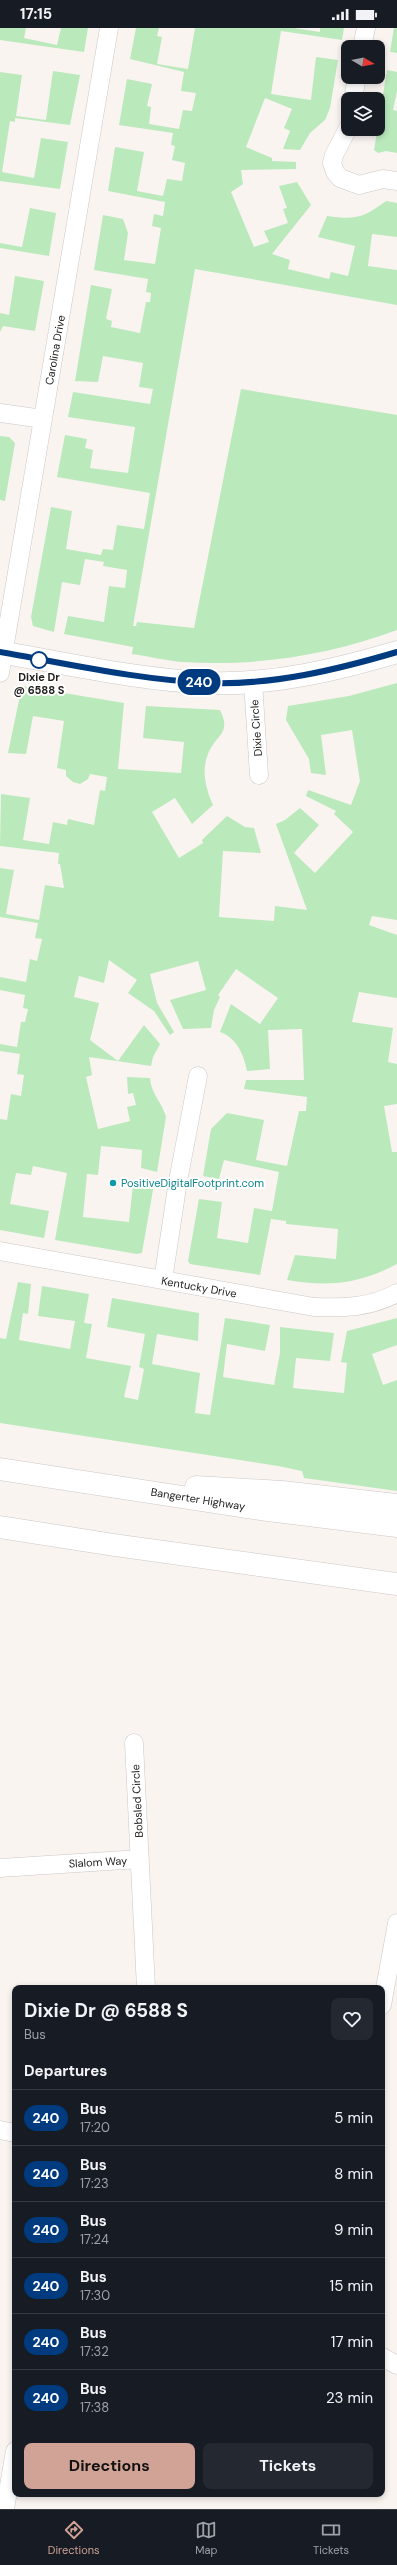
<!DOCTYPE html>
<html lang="en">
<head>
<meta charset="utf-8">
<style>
  body { margin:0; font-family:"DM Sans",sans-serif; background:#242831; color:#f1f3f6; height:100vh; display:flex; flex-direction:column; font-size:15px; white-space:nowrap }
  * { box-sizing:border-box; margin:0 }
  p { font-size:13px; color:#9ea1a6 }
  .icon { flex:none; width:22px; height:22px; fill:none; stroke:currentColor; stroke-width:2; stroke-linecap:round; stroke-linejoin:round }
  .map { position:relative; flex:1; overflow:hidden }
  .sheet { position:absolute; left:12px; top:1957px; width:373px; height:512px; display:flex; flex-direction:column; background:#171b24; border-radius:8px; box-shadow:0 2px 6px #0003 }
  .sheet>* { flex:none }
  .badge { padding:0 8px; border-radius:13px; font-size:14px; line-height:26px }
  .needle { width:26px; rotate:100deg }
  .fabs { position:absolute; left:341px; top:12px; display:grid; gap:8px }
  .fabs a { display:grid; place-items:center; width:44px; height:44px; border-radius:8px; background:#171b24; box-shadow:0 2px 6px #0003; font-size:20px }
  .map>.badge { position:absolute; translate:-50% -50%; box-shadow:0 0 0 2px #fff }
  h2 { padding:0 12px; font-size:15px; line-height:36px }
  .round { display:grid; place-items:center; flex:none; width:42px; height:42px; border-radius:8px; background:#242831 }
  .summary { display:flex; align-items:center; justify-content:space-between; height:68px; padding:0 12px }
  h1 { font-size:19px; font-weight:700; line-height:30px }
  .button { display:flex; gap:8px; margin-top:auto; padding:8px 12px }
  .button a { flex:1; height:46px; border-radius:8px; background:#d1a396; color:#111; font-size:16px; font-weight:700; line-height:46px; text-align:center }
  .button a+a { background:#242831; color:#f1f3f6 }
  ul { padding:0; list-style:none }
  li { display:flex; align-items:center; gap:12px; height:56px; padding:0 12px; border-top:1px solid #363941 }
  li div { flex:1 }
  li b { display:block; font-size:15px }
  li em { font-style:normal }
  li .badge { min-width:44px; font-weight:700; text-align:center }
  .status { display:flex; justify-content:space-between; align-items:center; height:28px; padding:0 20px; background:#171b24; direction:ltr }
  .status svg { height:11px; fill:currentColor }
  .dock { display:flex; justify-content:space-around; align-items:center; height:56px; border-top:1px solid #363941; background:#171b24; font-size:11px; color:#9ea1a6 }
  .dock a { display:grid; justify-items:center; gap:2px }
  .dock .current { color:#d1a396 }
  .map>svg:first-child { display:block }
</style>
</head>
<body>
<div class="status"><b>17:15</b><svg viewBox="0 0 49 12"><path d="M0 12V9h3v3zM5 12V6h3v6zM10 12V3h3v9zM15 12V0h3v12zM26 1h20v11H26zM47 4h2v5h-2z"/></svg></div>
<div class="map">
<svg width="397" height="2481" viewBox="0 0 397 2481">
  <rect width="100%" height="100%" fill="#faf4f1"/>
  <path fill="#bae9bc" d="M0 0H26L24 10 57 17 61 0H88L84 24 0 12Z
    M136 0H159L157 8 162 9 157 36 188 41 195 0H294L320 4V0H344L342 12 281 3 271 66 311 72 316 29 338 32 330 80 325 92 310 105 300 122 283 121 290 103 284 100 292 81 265 70 246 119 272 130V133L296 134V141L241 142 243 156 231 164 254 219 269 214 264 203 288 195 283 181 287 180 279 158 297 154 311 177 272 226 290 232 288 241 329 251 331 244 348 248 355 218 318 209 327 188C356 192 363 190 386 173L397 175V209L372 206 368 238 397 242V277L195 241 133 598H136L137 594 194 600 241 361 397 387V602C330 627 255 639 183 634 166 633 149 628 132 626L133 619 64 606 68 588 104 594 109 558 125 560 127 542 103 538 104 534 85 531 80 557 62 554 54 604 33 598 31 589 51 479 72 483 66 521 101 527 103 521 113 522 117 497 144 501 150 465 57 449 65 407 87 411 85 420 93 422 90 440 128 445 135 399 68 389 73 364 150 376 153 361 139 359 143 335 103 328 98 354 75 353 91 257 112 261 106 291 112 293 111 299 140 305 146 274H150L151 265 146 264 148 251 94 242 103 187 123 191 128 205 124 232 155 236 161 200 152 198 154 186 163 188 165 174 108 163 115 119 144 124 137 163 163 168 167 151 182 153 185 135 172 132 175 118 171 117 173 105 119 97 127 51 152 56 147 78 151 79 149 96 179 101 183 82 192 83 196 65 181 63 184 44 130 31Z
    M394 0H397V25L390 24Z
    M387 42 397 44V63L393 82 397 83V125L386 123 378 125 374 122Z
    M53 43 80 47 70 97 15 90V94L10 93 2 144 34 150 41 110 68 114 60 161 0 153V44L22 47 16 88 46 92Z
    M30 180 56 185 49 228 0 220V215L22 219Z
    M15 248 44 253 35 303 3 298 0 304V285L9 287Z
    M0 408 9 409 15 415 5 473 0 472Z
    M397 655V892L372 888 369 897 397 907V970L359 964 352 994 393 1000 388 1034 397 1036V1076L384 1078 392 1124H397V1236C360 1256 328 1259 287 1252L295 1227 336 1231 338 1201 286 1196V1193L271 1191 260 1247 190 1236 188 1233 199 1171 222 1174 217 1210 248 1215 254 1180 272 1183 279 1144 224 1132 219 1151 203 1148 211 1101 227 1085 264 1092 256 1132 287 1138 299 1083H306L307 1069 244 1061 246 1052H304L302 1001 268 1002 270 1041 247 1043C244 1027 237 1010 220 1004L231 976 260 996 278 970 236 941 218 967 220 969 214 982 211 1000 183 1001 170 972 206 962 198 933 150 946 157 975 174 1004 170 1007 154 983 128 965 137 952 109 932 104 955 79 948 74 969 99 975 90 1012 118 1033 144 997 160 1016 153 1029 151 1038 89 1029 92 1047 86 1049 98 1101 130 1093 127 1079 136 1077 133 1065 128 1066 127 1049 150 1050C151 1066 162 1074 166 1089L157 1144 141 1140 142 1122 101 1118 98 1147 87 1146 83 1189 129 1194 133 1157H139V1153L154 1156 142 1225 137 1226 55 1212 67 1145 33 1138 31 1147 16 1145 10 1176 49 1183 44 1210 0 1202V1091L7 1092 11 1066 21 1068 24 1047 17 1046 20 1026 0 1023V1016L17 1019 21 994H25L28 981 23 980 25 967 0 962V949L26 954 30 931 37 933 42 911 35 910 38 895 0 889V840L14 842 6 886 39 892 45 857 64 860 60 836H58L59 825 0 818 1 766 30 770 23 812 49 816 53 794 67 797 68 791 94 797 100 762 105 763 107 749 90 746 88 751 80 756 73 754 66 748V742L57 740 64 693 33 688 26 726 8 725 22 658 124 675 118 741 181 745 184 714 143 710 146 678 220 682C232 706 216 706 208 726 201 742 206 762 213 777L192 796 175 770 152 784 179 830 203 815 202 812 227 788 245 799 254 800 261 825 223 823 219 889 274 893 275 878 307 882 276 796 285 792 300 780 319 797 294 825 315 845 353 804 334 786 336 783 306 768 308 762 351 777 360 753 352 702 321 707 326 747 311 745 309 731 286 692 288 678 349 668Z
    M18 1254 31 1256 28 1286 23 1285 19 1312 70 1321 75 1293 38 1288 42 1258 89 1266 84 1295 92 1296 86 1330 131 1338 124 1369 138 1372 144 1341 139 1339 145 1306 107 1299 112 1270 199 1285 198 1313 157 1306 152 1336 200 1345 195 1385 210 1387 225 1290 270 1297 265 1323 227 1316 223 1349 274 1357 280 1325V1299L334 1305 330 1333 296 1330 293 1360 344 1365 347 1335 341 1334 347 1303 397 1290V1317L372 1326 383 1357 397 1352V1463L304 1450 302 1443 278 1438 0 1395V1310L6 1311Z"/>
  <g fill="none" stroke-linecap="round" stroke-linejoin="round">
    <g stroke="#ccc7c5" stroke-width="19">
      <path id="minor" d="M362 19 366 0
        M353 71 357 49
        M348 100 334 127 332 135 335 144 340 150 359 157 383 151 397 153
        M0 385 43 391
        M0 645 109 0
        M253 654 259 747
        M0 1223 314 1279C344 1280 369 1280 397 1265
        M163 1252 178 1153 198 1048
        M134 1715 146 1960
        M0 1840 140 1831
        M382 1977 397 1895
        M0 2102 15 2105
        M382 2329 397 2337
        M5 2481 15 2423"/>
    </g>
    <g stroke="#ccc7c5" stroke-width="23">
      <path id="tertiary" d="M0 624C69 636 139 652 210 655 273 657 336 642 397 624"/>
    </g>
    <g stroke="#ccc7c5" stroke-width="23">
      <path id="motorway" d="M0 1441 260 1481 397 1498
        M196 1459 282 1464 397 1477
        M0 1499 114 1517 397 1556"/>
    </g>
    <use href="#minor" stroke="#fff" stroke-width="18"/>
    <use href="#tertiary" stroke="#fff" stroke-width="22"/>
    <use href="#motorway" stroke="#fff" stroke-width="22"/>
  </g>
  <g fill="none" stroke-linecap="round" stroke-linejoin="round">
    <g stroke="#fff" stroke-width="9">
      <path id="line" d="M0 624C69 636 139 652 210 655 273 657 336 642 397 624"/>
    </g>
    <use href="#line" stroke="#003b80" stroke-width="6"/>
  </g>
  <circle fill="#fff" stroke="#003b80" stroke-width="2" cx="39" cy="632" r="8"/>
  <circle fill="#0f9aa8" stroke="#fff" stroke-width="1.5" cx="113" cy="1155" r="4"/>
  <g text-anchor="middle" stroke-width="4" stroke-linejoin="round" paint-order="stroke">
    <g font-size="11" fill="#22201f" stroke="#fff">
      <text transform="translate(55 322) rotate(-80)" y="4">Carolina Drive</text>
      <text transform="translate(256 700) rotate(-94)" y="4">Dixie Circle</text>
      <text transform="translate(199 1259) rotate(10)" y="4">Kentucky Drive</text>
      <text transform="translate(198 1471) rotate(9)" y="4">Bangerter Highway</text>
      <text transform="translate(137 1773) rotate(-93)" y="4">Bobsled Circle</text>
      <text transform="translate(98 1834) rotate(-3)" y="4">Slalom Way</text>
    </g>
    <g font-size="11" font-weight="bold" fill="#22201f" stroke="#fff">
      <text x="39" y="653">Dixie Dr<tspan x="39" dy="13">@ 6588 S</tspan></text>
    </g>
    <g font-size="11" fill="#0d838f" stroke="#fff" text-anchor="start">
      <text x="121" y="1159">PositiveDigitalFootprint.com</text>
    </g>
  </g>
</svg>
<div class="fabs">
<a><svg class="needle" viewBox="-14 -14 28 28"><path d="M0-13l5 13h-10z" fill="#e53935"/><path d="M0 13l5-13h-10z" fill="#9ea1a6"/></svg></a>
<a><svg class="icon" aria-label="layers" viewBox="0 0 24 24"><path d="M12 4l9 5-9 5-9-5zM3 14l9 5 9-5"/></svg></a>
</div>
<b class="badge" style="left:199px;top:654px;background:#003b80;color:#fff">240</b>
<section class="sheet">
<div class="summary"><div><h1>Dixie Dr @ 6588 S</h1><p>Bus</p></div><a class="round"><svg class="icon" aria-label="heart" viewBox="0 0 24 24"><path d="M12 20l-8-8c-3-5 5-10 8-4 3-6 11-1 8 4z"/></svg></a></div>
<h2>Departures</h2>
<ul>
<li><span class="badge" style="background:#003b80;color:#fff">240</span><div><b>Bus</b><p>17:20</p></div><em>5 min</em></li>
<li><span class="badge" style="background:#003b80;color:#fff">240</span><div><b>Bus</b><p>17:23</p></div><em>8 min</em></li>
<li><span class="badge" style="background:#003b80;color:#fff">240</span><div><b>Bus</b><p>17:24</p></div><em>9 min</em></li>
<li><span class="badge" style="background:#003b80;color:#fff">240</span><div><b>Bus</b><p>17:30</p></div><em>15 min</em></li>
<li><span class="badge" style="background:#003b80;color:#fff">240</span><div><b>Bus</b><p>17:32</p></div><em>17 min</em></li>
<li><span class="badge" style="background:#003b80;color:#fff">240</span><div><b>Bus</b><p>17:38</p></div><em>23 min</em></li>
</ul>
<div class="button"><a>Directions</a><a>Tickets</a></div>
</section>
</div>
<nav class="dock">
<a class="current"><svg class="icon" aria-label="directions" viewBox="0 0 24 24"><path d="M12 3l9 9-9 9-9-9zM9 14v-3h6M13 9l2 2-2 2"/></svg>Directions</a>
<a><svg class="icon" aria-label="map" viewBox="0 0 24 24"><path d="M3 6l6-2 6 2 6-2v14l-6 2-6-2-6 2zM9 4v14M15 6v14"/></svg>Map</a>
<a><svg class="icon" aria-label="tickets" viewBox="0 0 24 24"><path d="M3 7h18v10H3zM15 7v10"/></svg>Tickets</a>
</nav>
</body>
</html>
